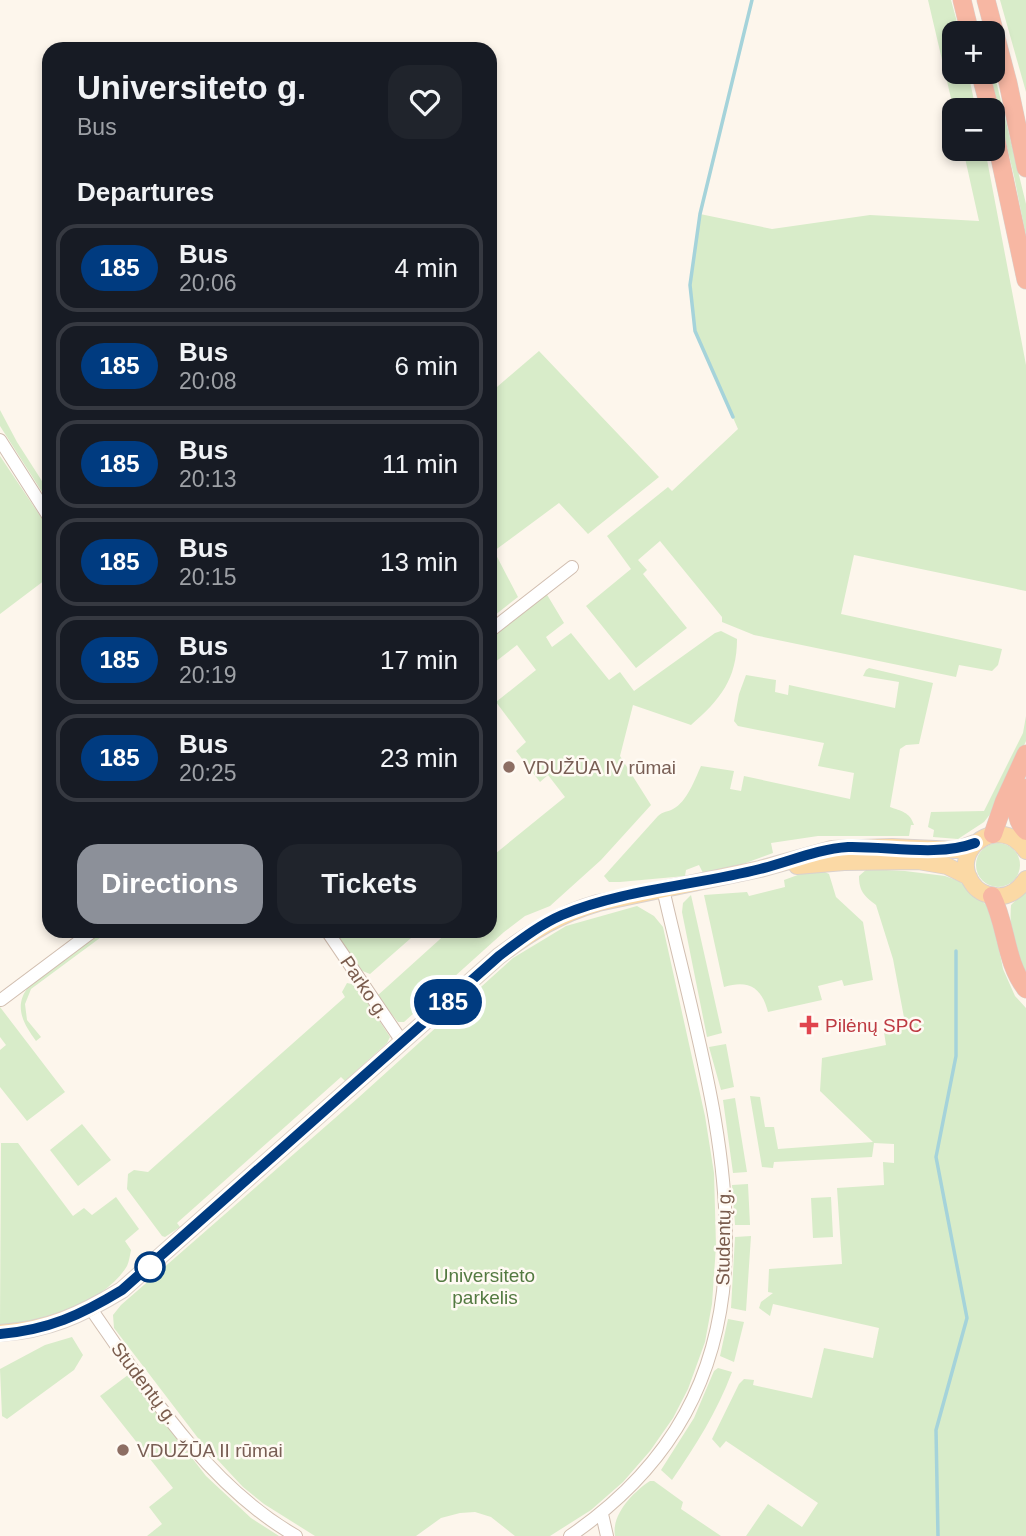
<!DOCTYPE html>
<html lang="en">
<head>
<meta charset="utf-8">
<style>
  body { margin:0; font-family:Helvetica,sans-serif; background:#20242c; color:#f1f3f6; height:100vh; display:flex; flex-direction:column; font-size:26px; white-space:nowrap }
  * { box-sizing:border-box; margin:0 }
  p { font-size:23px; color:#9ea1a6 }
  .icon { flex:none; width:38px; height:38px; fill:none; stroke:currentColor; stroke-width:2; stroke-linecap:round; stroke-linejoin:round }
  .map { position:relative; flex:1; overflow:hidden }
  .sheet { position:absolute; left:42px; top:42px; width:455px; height:896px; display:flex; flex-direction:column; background:#171b24; border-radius:21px; box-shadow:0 4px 10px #0003 }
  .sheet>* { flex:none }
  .badge { padding:0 14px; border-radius:23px; font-size:24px; line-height:46px }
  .tools { position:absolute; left:942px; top:21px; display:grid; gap:14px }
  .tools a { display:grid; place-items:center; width:63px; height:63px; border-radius:14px; background:#171b24; box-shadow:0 4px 10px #0003; font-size:35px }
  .map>.badge { position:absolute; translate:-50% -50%; box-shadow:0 0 0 4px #fff }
  h2 { padding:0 35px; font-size:26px; line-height:63px }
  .round { display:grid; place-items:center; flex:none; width:74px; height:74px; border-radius:21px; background:#20242c }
  .summary { display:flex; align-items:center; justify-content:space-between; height:119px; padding:0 35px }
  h1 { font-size:33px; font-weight:700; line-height:52px }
  .button { display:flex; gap:14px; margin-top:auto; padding:14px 35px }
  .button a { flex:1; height:80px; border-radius:21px; background:#8c9099; color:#fff; font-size:28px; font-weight:700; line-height:80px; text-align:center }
  .button a+a { background:#20242c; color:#f1f3f6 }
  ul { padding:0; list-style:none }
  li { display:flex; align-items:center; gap:21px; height:88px; margin:0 14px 10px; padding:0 21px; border:4px solid #363941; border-radius:21px }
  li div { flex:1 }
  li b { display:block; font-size:26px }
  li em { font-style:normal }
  li .badge { min-width:77px; font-weight:700; text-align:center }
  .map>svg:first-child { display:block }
</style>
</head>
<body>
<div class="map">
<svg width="1026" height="1536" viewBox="0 0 1026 1536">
  <rect width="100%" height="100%" fill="#fdf6ec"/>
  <path fill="#d8ecc9" d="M928 0H951L960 33H954V72H968L976 110 954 111Z
    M1000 0H1026V92Z
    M992 64 1026 204V236L1014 176 989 72H992Z
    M963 149H985L1026 365V591L854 555 841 614 1002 649 998 665 992 671 959 665 956 677 754 635 722 622V617L660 541 638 560 647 570 643 574 687 628 636 668 586 606 631 569 607 536 668 487 672 491 738 429 695 331 690 285 700 214 772 229 870 215 979 221Z
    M539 351 659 477 588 534 559 503 494 551 518 597 490 619V393Z
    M0 410 17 442 49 492V503L0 426Z
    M0 456 49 529V577L0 614Z
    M546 593 564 623 546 637 552 647 571 633 609 680 620 672 634 691 715 633 721 631 737 639C737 679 720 700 691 725L633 705 620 756 651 805 601 860 550 906 525 916 504 932 404 1022H398L377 996 449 931H490V858L565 797 548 775 540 782 516 751 526 742 496 702 536 670 517 645 490 666V635Z
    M869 668 933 683 919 744 906 745 900 749 890 807C901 811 910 812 914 825H911L909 836H818L771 843 773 853 743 864 703 873 699 865 686 870 685 876 620 882H609L604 876 658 816C663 811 668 812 673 809 687 802 695 779 701 766L734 771 730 789 741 791 744 776 850 799 854 773 818 766 824 743 738 726 734 721 739 694 746 675 776 680 775 692 788 695 789 685 895 708 899 682 863 676 866 670Z
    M1026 716V741L995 813H991L984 822 958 839 933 837 934 830 928 827 931 812 984 811 1023 733Z
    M976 865a22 22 0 1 1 44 0a22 22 0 1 1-44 0Z
    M817 868 829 874 836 897 863 922 873 980 844 986 842 980 818 986 822 1000 768 1012C762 988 749 979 724 987L704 895 747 892 749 896 785 887 784 880Z
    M867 869 905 871 945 876 959 881 991 909 1003 969 1015 996 1026 1008V1536H746L768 1504 802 1527 818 1503 726 1441 720 1448 712 1439 739 1384 744 1379 754 1380 753 1385 812 1398 824 1348 873 1358 879 1328 773 1304 770 1316 759 1308 761 1302 773 1293 768 1292 769 1269 842 1264 837 1188 884 1185 883 1162 894 1163V1144L874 1143 872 1157 774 1162 773 1168 762 1167 750 1096 760 1097 765 1127H774L778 1149 873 1142 820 1091 822 1058 886 1045 884 1032 906 1028 893 959 876 905C864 896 859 891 859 876Z
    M1026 890V977C1014 952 1009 932 1011 905Z
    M691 895 722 1033 707 1037 682 912 683 903Z
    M637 906 654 916 663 927 705 1116 714 1173 716 1246 712 1304 705 1342 688 1389 673 1418 650 1451 623 1482 591 1510 550 1536H515L491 1517 475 1512 460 1513 441 1518 416 1536H315L264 1504 243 1487 201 1442 114 1328 113 1315 121 1305 358 1098 513 958 566 926Z
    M103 931 108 932 31 989 25 1004 27 1020 41 1037 36 1041C23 1023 13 1006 29 986Z
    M334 931H419L370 974 360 970Z
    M347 983 356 985 390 1037 387 1043 345 1081 341 1077 177 1223 180 1227 165 1237 162 1236 127 1189 128 1174 134 1170 148 1172 345 997 342 992Z
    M0 1007 65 1092 27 1121 0 1087V1050L6 1045 0 1037Z
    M726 1044 734 1087 721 1090 709 1047Z
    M735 1098 747 1172 733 1173 723 1100Z
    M82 1124 111 1160 78 1186 50 1150Z
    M1 1143H18L73 1216 84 1208 92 1215 116 1197 139 1229 125 1241 131 1250C130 1255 129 1262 127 1266 106 1302 39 1326 0 1325Z
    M748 1184 750 1225H735L732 1185Z
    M831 1197 833 1237 813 1238 811 1198Z
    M751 1236 746 1311 731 1308 735 1237Z
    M728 1319 744 1322 734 1362 720 1356Z
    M72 1337 83 1355 74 1370 7 1419 2 1416 0 1369 45 1345Z
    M718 1368 732 1372C717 1412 696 1445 672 1480L661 1470 694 1418 714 1371Z
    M128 1375 206 1476 251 1518 279 1536H147L162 1524 149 1507 173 1488 100 1396Z
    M650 1481H654L683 1502 681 1509 721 1536H615C611 1515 633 1492 650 1481Z"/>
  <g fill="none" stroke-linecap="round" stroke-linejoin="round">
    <path stroke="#a5d3da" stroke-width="3.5" d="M733 417 695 331 690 285 700 214 752 0
      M938 1536 936 1430 967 1318 936 1157 956 1056V951"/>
    <g stroke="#d1beb0" stroke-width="14">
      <path id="minor" d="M0 440 49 517
        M490 631 572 567
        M327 931 403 1043
        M1 1000 93 931
        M91 1309C148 1391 207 1485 296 1536
        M602 1514 607 1536
        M570 1536C809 1373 716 1121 663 889"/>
    </g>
    <g stroke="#dad1cd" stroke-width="18">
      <path id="major" d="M1026 851C1001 812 948 849 972 883 977 891 986 895 995 896 1008 898 1019 890 1026 879
        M797 866 844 862 918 861 947 866 969 877
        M0 1333C48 1330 81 1315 122 1290L499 956C531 932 560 914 598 903L760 869 832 849 892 847 957 850 975 843"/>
    </g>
    <g stroke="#dad1cd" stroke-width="19">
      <path id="highway" d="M962 0 970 33
        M986 0 1008 83 1026 168
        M980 72 990 110
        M992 121 1026 280
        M1026 788C1014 801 1014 819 1026 831
        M993 834 1004 802 1026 754
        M992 896C1007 926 1005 962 1026 989"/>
    </g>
    <use href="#minor" stroke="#fff" stroke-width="12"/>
    <use href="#major" stroke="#fbd9a5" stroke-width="16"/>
    <use href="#highway" stroke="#f7b7a3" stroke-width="18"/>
  </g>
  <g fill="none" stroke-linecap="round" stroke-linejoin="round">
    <g stroke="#fff" stroke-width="16">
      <path id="line" d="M0 1334C48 1330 81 1315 122 1290L499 956C519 941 539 925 562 915 620 890 697 885 760 869 789 862 817 849 848 847 888 846 938 857 975 843"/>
    </g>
    <use href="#line" stroke="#003b80" stroke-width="10"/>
  </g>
  <g fill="#8d6e63" stroke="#fffaf3" stroke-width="2.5">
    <circle cx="509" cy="767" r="7"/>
    <circle cx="123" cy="1450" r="7"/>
  </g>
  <path fill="#e0444e" stroke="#fffaf3" stroke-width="2.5" d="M805.5 1014.5h7v7h7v7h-7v7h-7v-7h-7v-7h7z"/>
  <circle fill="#fff" stroke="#003b80" stroke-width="3.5" cx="150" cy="1267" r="14"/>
  <g text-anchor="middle" stroke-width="5" stroke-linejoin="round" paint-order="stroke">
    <g font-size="19" fill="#785e54" stroke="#fffaf3" text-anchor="start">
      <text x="523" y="774">VDUŽŪA IV rūmai</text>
      <text x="137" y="1457">VDUŽŪA II rūmai</text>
    </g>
    <g font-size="19" fill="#7a5c4d" stroke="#fffaf3">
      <text transform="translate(365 987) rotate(56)" y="7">Parko g.</text>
      <text transform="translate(723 1237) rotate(-89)" y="7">Studentų g.</text>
      <text transform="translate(145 1383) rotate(53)" y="7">Studentų g.</text>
    </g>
    <g font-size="19" fill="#be3a42" stroke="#fffaf3" text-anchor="start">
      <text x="825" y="1032">Pilėnų SPC</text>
    </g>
    <g font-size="19" fill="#537a41" stroke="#fffaf3">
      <text x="485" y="1282">Universiteto<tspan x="485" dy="22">parkelis</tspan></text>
    </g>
  </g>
</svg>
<div class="tools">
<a>+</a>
<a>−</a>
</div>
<b class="badge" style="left:448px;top:1002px;background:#003b80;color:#fff">185</b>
<section class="sheet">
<div class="summary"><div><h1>Universiteto g.</h1><p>Bus</p></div><a class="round"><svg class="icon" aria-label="heart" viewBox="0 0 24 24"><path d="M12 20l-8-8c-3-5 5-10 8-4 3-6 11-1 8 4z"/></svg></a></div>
<h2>Departures</h2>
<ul>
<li><span class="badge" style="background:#003b80;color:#fff">185</span><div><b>Bus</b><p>20:06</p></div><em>4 min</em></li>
<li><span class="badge" style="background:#003b80;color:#fff">185</span><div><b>Bus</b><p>20:08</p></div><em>6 min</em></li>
<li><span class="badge" style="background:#003b80;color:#fff">185</span><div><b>Bus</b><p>20:13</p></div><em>11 min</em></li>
<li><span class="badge" style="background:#003b80;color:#fff">185</span><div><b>Bus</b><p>20:15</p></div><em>13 min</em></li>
<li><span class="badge" style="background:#003b80;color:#fff">185</span><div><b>Bus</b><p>20:19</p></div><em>17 min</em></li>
<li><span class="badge" style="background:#003b80;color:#fff">185</span><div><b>Bus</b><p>20:25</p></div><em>23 min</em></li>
</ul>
<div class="button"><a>Directions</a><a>Tickets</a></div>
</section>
</div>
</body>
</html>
